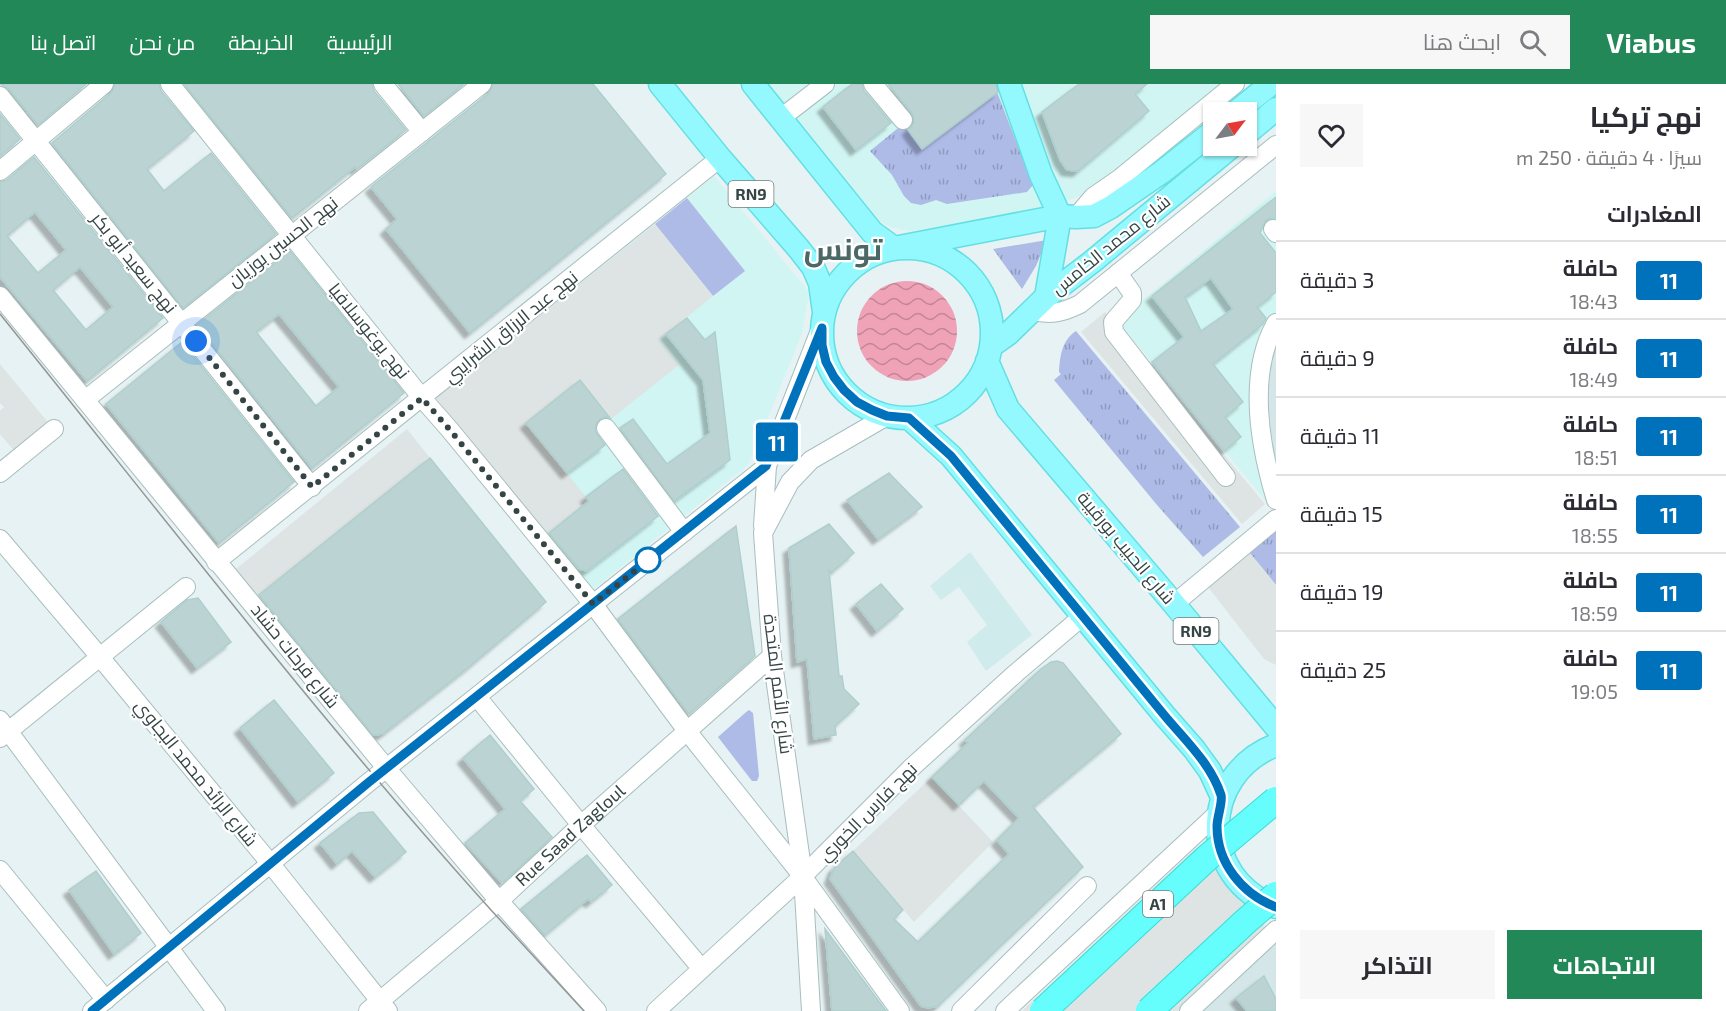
<!DOCTYPE html>
<html lang="ar">
<head>
<meta charset="utf-8">
<style>
  body { margin:0; font-family:"Exo 2",Cairo,sans-serif; background:#f7f7f7; color:#2b2b33; direction:rtl; height:100vh; display:flex; flex-direction:column; font-size:22px; white-space:nowrap }
  * { box-sizing:border-box; margin:0 }
  p { font-size:20px; color:#7c7c81 }
  .icon { flex:none; width:33px; height:33px; fill:none; stroke:currentColor; stroke-width:2; stroke-linecap:round; stroke-linejoin:round }
  .map { position:relative; flex:1; overflow:hidden; direction:ltr }
  .sheet { display:flex; flex-direction:column; background:#fff; width:450px }
  .sheet>* { flex:none }
  .badge { padding:0 12px; border-radius:4px; font-size:21px; line-height:39px }
  .needle { width:39px; rotate:58deg }
  .controls { position:absolute; left:1203px; top:18px; display:grid; gap:12px }
  .controls a { display:grid; place-items:center; width:54px; height:54px; border-radius:0px; background:#fff; box-shadow:0 2px 4px #0004; font-size:30px }
  .you { position:absolute; width:30px; height:30px; margin:-15px; border:4px solid #fff; border-radius:50%; background:#1a73e8; box-shadow:0 0 0 9px #1a73e833 }
  .map>.badge { position:absolute; translate:-50% -50%; box-shadow:0 0 0 3px #fff }
  h2 { padding:0 24px; font-size:22px; line-height:54px }
  .round { display:grid; place-items:center; flex:none; width:63px; height:63px; border-radius:0px; background:#f7f7f7 }
  .overview { display:flex; align-items:center; justify-content:space-between; height:102px; padding:0 24px }
  h1 { font-size:28px; font-weight:700; line-height:45px }
  .action { display:flex; gap:12px; margin-top:auto; padding:12px 24px }
  .action a { flex:1; height:69px; border-radius:0px; background:#228857; color:#fff; font-size:24px; font-weight:700; line-height:69px; text-align:center }
  .action a+a { background:#f7f7f7; color:#2b2b33 }
  ul { padding:0; list-style:none }
  li { display:flex; align-items:center; gap:18px; height:78px; padding:0 24px; border-top:2px solid #e1e1e2 }
  li div { flex:1 }
  li b { display:block; font-size:22px }
  li em { font-style:normal }
  li .badge { min-width:66px; font-weight:700; text-align:center }
  header { display:flex; align-items:center; gap:36px; box-sizing:border-box; height:84px; padding:0 30px; background:#228857; color:#fff }
  header strong { font-size:28px }
  nav { display:flex; gap:33px; margin-inline-start:auto; font-size:21px }
  .search { width:420px; height:54px; background:#f7f7f7; display:flex; align-items:center; gap:15px; box-sizing:border-box; padding:0 21px; border-radius:0px; color:#7c7c81; font-size:22px }
  main { display:flex; flex:1; min-height:0 }
  .map>svg:first-child { display:block }
</style>
</head>
<body>
<header>
<strong>Viabus</strong>
<div class="search"><svg class="icon" aria-label="search" viewBox="0 0 24 24"><circle cx="10" cy="10" r="6"/><path d="M15 15l6 6"/></svg>ابحث هنا</div>
<nav><a>الرئيسية</a><a>الخريطة</a><a>من نحن</a><a>اتصل بنا</a></nav>
</header>
<main>
<section class="sheet">
<div class="overview"><div><h1>نهج تركيا</h1><p>سيرًا · 4 دقيقة · 250 m</p></div><a class="round"><svg class="icon" aria-label="heart" viewBox="0 0 24 24"><path d="M12 20l-8-8c-3-5 5-10 8-4 3-6 11-1 8 4z"/></svg></a></div>
<h2>المغادرات</h2>
<ul>
<li><span class="badge" style="background:#0072bc;color:#fff">11</span><div><b>حافلة</b><p>18:43</p></div><em>3 دقيقة</em></li>
<li><span class="badge" style="background:#0072bc;color:#fff">11</span><div><b>حافلة</b><p>18:49</p></div><em>9 دقيقة</em></li>
<li><span class="badge" style="background:#0072bc;color:#fff">11</span><div><b>حافلة</b><p>18:51</p></div><em>11 دقيقة</em></li>
<li><span class="badge" style="background:#0072bc;color:#fff">11</span><div><b>حافلة</b><p>18:55</p></div><em>15 دقيقة</em></li>
<li><span class="badge" style="background:#0072bc;color:#fff">11</span><div><b>حافلة</b><p>18:59</p></div><em>19 دقيقة</em></li>
<li><span class="badge" style="background:#0072bc;color:#fff">11</span><div><b>حافلة</b><p>19:05</p></div><em>25 دقيقة</em></li>
</ul>
<div class="action"><a>الاتجاهات</a><a>التذاكر</a></div>
</section>
<div class="map">
<svg width="1276" height="927" viewBox="0 0 1276 927">
  <defs>
    <pattern id="park-tufts" width="24" height="20" patternUnits="userSpaceOnUse" patternTransform="scale(1.5)"><rect width="24" height="20" fill="#aebbe7"/><path d="M3 7l-1-3M5 7V3M7 7l1-3M15 17l-1-3M17 17v-4M19 17l1-3" fill="none" stroke="#8e9abd"/></pattern>
    <pattern id="water-waves" width="16" height="10" patternUnits="userSpaceOnUse" patternTransform="scale(1.5)"><rect width="16" height="10" fill="#f0a2b6"/><path d="M0 5q4-4 8 0t8 0" fill="none" stroke="#c38696"/></pattern>
    <filter id="shadow"><feDropShadow dx="-5.5" dy="5.5" stdDeviation="1.5" flood-color="#0004"/></filter>
  </defs>
  <rect width="100%" height="100%" fill="#e6f2f3"/>
  <path fill="#d4e6e7" d="M1276 231V429L1273 426 1264 396 1263 250Z
    M1276 839V927H1178L1266 843Z"/>
  <path fill="#d1f5f2" d="M765 0H1221L1094 107 1030 130 909 147 890 143 874 134Z
    M714 92 809 208 802 249 759 356 748 381 591 507 436 314Z
    M1276 107V231L1263 250 1264 396 1273 426 1118 237Z"/>
  <path fill="#d0ebec" d="M970 468 1032 551 986 587 967 558 987 541 959 503 941 516 930 502Z"/>
  <path fill="#aebbe7" d="M687 114 745 187 713 212 655 140Z
    M749 626 753 629 759 692 757 697H752L718 653 745 629Z"/>
  <path fill="url(#park-tufts)" d="M997 8 1033 101 1027 108 947 120 936 116 921 121 911 119 904 112 892 91 870 67 903 40 923 65Z
    M1047 156 1036 182 1022 205 993 165Z
    M1076 247 1240 443 1203 473 1157 421 1054 296 1061 290 1059 288C1060 272 1062 256 1076 247Z
    M1276 445V501L1249 468Z"/>
  <path fill="#dee4e3" d="M655 140 713 212 659 256 679 281 611 335 580 296 527 339 589 417 545 451 436 314Z
    M1105 228 1265 420 1242 440 1081 248Z
    M0 280 51 342 17 370 0 350V327L4 323 0 319Z
    M407 345 430 374 257 512 236 485Z
    M1249 468 1276 501V581L1264 575 1208 503Z
    M932 693 993 758 914 838 853 767Z
    M1196 764 1266 843 1178 927H1022Z"/>
  <path fill="url(#water-waves)" d="M857 247a50 50 0 1 1 100 0a50 50 0 1 1-100 0Z"/>
  <path fill="#bbd4d3" stroke="#aecfcd" stroke-width="1.5" fill-rule="evenodd" filter="url(#shadow)" d="M0 0H86L38 41 9 5Z
    M115 0H159L161 7 194 47 147 85 164 107 211 69 276 150 183 224 52 59 111 9Z
    M184 0H372L374 7 406 46 357 85 355 83 292 134Z
    M398 0H464L424 32Z
    M493 0H593L666 90 470 249 386 145 397 135 371 103 489 9Z
    M852 0H862L864 7 891 39 856 66 823 23Z
    M888 0H996L998 8 922 65 908 46 914 39V35L912 29Z
    M1079 0H1147L1135 10 1149 27 1078 87 1067 86 1060 76 1042 28Z
    M0 30 20 55 0 72Z
    M34 73 163 234 87 297 0 193V98L7 96ZM35 128 66 166 38 189 7 152ZM80 183 113 223 86 246 53 206Z
    M1276 113V134H1271L1266 136 1260 149 1276 169V208L1257 223 1266 234 1263 240 1213 280 1243 318 1225 333 1241 353 1224 367 1152 278 1184 253 1152 212ZM1211 194 1233 225 1201 247 1185 213Z
    M290 167 404 309 312 384 197 241ZM279 230 339 303 316 322 256 248Z
    M687 234 705 256 715 248 730 376 674 417 620 344 633 335 667 380 710 349 703 296 666 250Z
    M182 258 294 398 219 459 106 320Z
    M580 296 610 334 605 333 600 335 596 340 595 346 597 350 605 361 567 389 526 339Z
    M430 374 546 518 469 583 383 650 373 651 259 511Z
    M623 385 658 432 587 487 579 485 549 449 589 417 586 413Z
    M889 389 922 423 878 455 847 416Z
    M829 440 854 469 832 488 829 486 839 592H842L844 605 859 620 835 642 836 651 814 655 807 575 797 578 789 464Z
    M736 442 755 572 689 630 618 535Z
    M881 500 903 525 877 547 856 520Z
    M198 514 231 558 197 584 161 538 187 516Z
    M1057 577 1063 579 1121 650 1033 723 1083 783 938 922 928 924 921 922 830 795 834 784 853 767 903 826 894 835 918 858 1009 770 997 756 1019 734 984 697 959 721 932 693 968 659 965 656 1041 585 1051 578Z
    M274 616 334 689 298 718 240 644Z
    M490 651 534 705 520 717 552 753 502 799 465 759 505 725 463 674Z
    M373 728 406 768 375 793 352 767 337 780 320 759 359 729Z
    M587 771 612 801 591 818 588 815 545 851 521 825Z
    M96 787 141 849 114 870 69 806Z
    M825 845 886 927H832Z
    M1264 892 1276 915V927H1247L1236 914Z"/>
  <g fill="none" stroke-linecap="round" stroke-linejoin="round">
    <g stroke="#a8bebe" stroke-width="20">
      <g id="minor">
        <path d="M170 0 422 314 450 346 593 520 687 647 800 789 900 927"/>
        <path d="M383 0 422 48"/>
        <path d="M873 0 903 36"/>
        <path d="M0 12 312 403"/>
        <path d="M781 34 825 0"/>
        <path d="M0 87 104 0"/>
        <path d="M1076 133 1093 113 1119 95 1235 0"/>
        <path d="M1273 145 1276 149"/>
        <path d="M1118 189 1132 209V216L1113 238 1114 248 1226 393"/>
        <path d="M0 212 387 685 499 817 597 927"/>
        <path d="M1032 227C1051 231 1062 229 1080 220L1276 61"/>
        <path d="M1276 239C1247 290 1260 363 1276 416"/>
        <path d="M85 316 482 0"/>
        <path d="M606 344 684 448"/>
        <path d="M0 389 54 345"/>
        <path d="M763 442 767 382 821 244"/>
        <path d="M0 455 100 573 270 779 388 927"/>
        <path d="M216 478 720 74"/>
        <path d="M1174 520 1276 435"/>
        <path d="M477 613 581 741 701 884"/>
        <path d="M0 636 216 927"/>
        <path d="M0 654 186 503"/>
        <path d="M0 786 106 916"/>
        <path d="M92 927 369 698 767 382"/>
        <path id="s1" d="M368 927 499 817 581 741 772 572"/>
        <path d="M656 927 803 792 910 685 1016 589 1083 532"/>
        <path d="M811 927 803 792 772 572 763 449 790 398 811 376 887 332"/>
        <path d="M961 927 1087 802"/>
        <path d="M1005 927 1219 728"/>
        <path d="M1189 927 1276 846"/>
      </g>
    </g>
    <g stroke="#63dfe3" stroke-width="25">
      <path id="major" d="M660 0 720 74 799 165 813 183 820 199 824 228
        M753 0 872 148 894 164 1060 132 1076 133 1094 132 1111 123 1162 88 1214 47
        M1009 0 1041 91 1060 132 1046 213
        M1236 28 1271 0
        M1246 50 1276 25
        M822 249a85 85 0 1 1 170 0a85 85 0 1 1-170 0Z
        M991 262 1008 250 1046 213 1093 177 1232 62
        M987 277 1008 325 1174 520 1276 643
        M909 334 951 372 1165 632 1194 665 1210 687 1222 713
        M1276 661C1199 691 1198 794 1276 823"/>
    </g>
    <use href="#minor" stroke="#fff" stroke-width="18"/>
    <use href="#major" stroke="#94f9fe" stroke-width="22"/>
    <path stroke="#959595" stroke-width="1.5" d="M0 230C162 431 319 635 491 826 522 860 553 893 584 927"/>
    <g stroke="#36ddd7" stroke-width="28" stroke-linecap="butt">
      <path id="highway-bridge" d="M1043 927 1208 773 1276 716
        M1149 927 1246 837 1276 811"/>
    </g>
    <use href="#highway-bridge" stroke="#66fdfd" stroke-width="26"/>
  </g>
  <g fill="none" stroke-linecap="round" stroke-linejoin="round">
    <g stroke="#fff" stroke-width="14">
      <path id="line" d="M92 927 369 698 766 382 822 244V261L826 278 834 293 844 306 857 318 872 326 887 332 909 334 951 372 1165 632C1185 656 1211 680 1221 711 1223 718 1217 733 1217 742 1217 779 1242 810 1276 823"/>
    </g>
    <use href="#line" stroke="#0072bc" stroke-width="9"/>
    <path stroke="#354545" stroke-width="6" stroke-dasharray="0 10.8" d="M196 257 312 403 422 314 450 346 593 520 652 473 648 476"/>
  </g>
  <circle fill="#fff" stroke="#0072bc" stroke-width="3" cx="648" cy="476" r="12"/>
  <g text-anchor="middle" stroke-width="4.5" stroke-linejoin="round" paint-order="stroke">
    <g fill="#fff" stroke="#727d7d" stroke-width="1.5">
      <rect x="728.5" y="97" width="45" height="26" rx="4.5"/>
      <rect x="1173.5" y="534" width="45" height="26" rx="4.5"/>
      <rect x="1143" y="807" width="30" height="26" rx="4.5"/>
    </g>
    <g font-size="16" font-weight="bold" fill="#354545">
      <text x="751" y="116">RN9</text>
      <text x="1196" y="553">RN9</text>
      <text x="1158" y="826">A1</text>
    </g>
    <g font-size="18" fill="#354545" stroke="#fff">
      <text transform="translate(283 158) rotate(-38)" y="6">نهج الحسين بوزيان</text>
      <text transform="translate(1111 161) rotate(-39)" y="6">شارع محمد الخامس</text>
      <text transform="translate(134 179) rotate(51)" y="6">نهج سعيد أبو بكر</text>
      <text transform="translate(511 243) rotate(-39)" y="6">نهج عبد الرزاق الشرايبي</text>
      <text transform="translate(369 247) rotate(51)" y="6">نهج يوغوسلافيا</text>
      <text transform="translate(1126 464) rotate(50)" y="6">شارع الحبيب بورقيبة</text>
      <text transform="translate(295 572) rotate(51)" y="6">شارع فرحات حشاد</text>
      <text transform="translate(778 600) rotate(83)" y="6">شارع الأمم المتحدة</text>
      <text transform="translate(196 689) rotate(51)" y="6">شارع الرائد محمد البجاوي</text>
      <text transform="translate(868 728) rotate(-45)" y="6">نهج فارس الخوري</text>
      <text dy="6" stroke="none"><textPath href="#s1" startOffset="268">Rue Saad Zagloul</textPath></text>
    </g>
    <g font-size="30" font-weight="bold" fill="#4c6866" stroke="#fff">
      <text x="843" y="176">تونس</text>
    </g>
  </g>
</svg>
<div class="controls">
<a><svg class="needle" viewBox="-14 -14 28 28"><path d="M0-13l5 13h-10z" fill="#e53935"/><path d="M0 13l5-13h-10z" fill="#7c7c81"/></svg></a>
</div>
<div class="you" style="left:196px;top:257px"></div>
<b class="badge" style="left:777px;top:358px;background:#0072bc;color:#fff">11</b>
</div>
</main>
</body>
</html>
